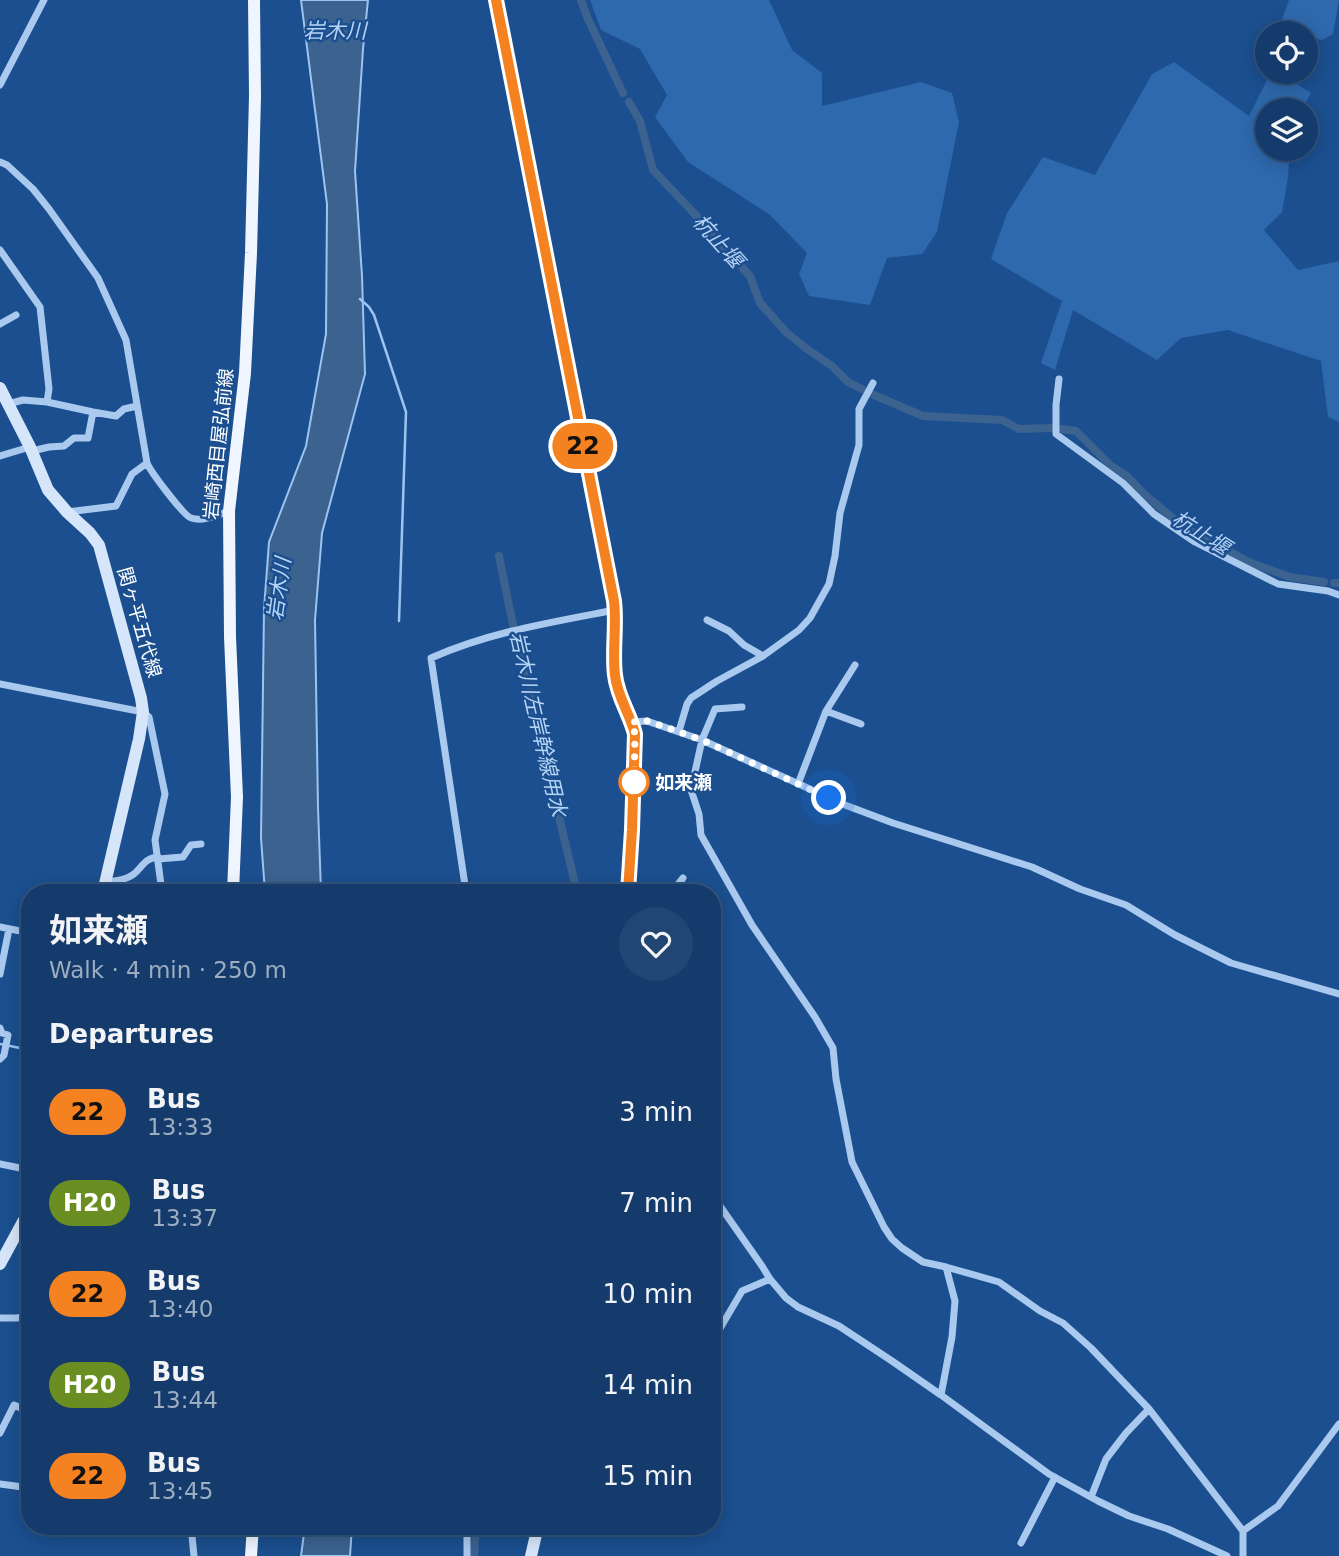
<!DOCTYPE html>
<html lang="en">
<head>
<meta charset="utf-8">
<style>
  body { margin:0; font-family:"DejaVu Sans","Noto Sans JP",sans-serif; background:#214673; color:#f1f3f6; height:100vh; display:flex; flex-direction:column; font-size:26px; white-space:nowrap }
  * { box-sizing:border-box; margin:0 }
  p { font-size:23px; color:#9dadc1 }
  .icon { flex:none; width:38px; height:38px; fill:none; stroke:currentColor; stroke-width:2; stroke-linecap:round; stroke-linejoin:round }
  .map { position:relative; flex:1; overflow:hidden }
  .sheet { position:absolute; left:21px; top:884px; width:700px; height:651px; display:flex; flex-direction:column; background:#143b6b; border-radius:28px; box-shadow:0 4px 18px #0003,0 0 0 2px #33557e }
  .sheet>* { flex:none }
  .badge { padding:0 14px; border-radius:23px; font-size:24px; line-height:46px }
  .tools { position:absolute; left:1255px; top:21px; display:grid; gap:14px }
  .tools a { display:grid; place-items:center; width:63px; height:63px; border-radius:50%; background:#143b6b; box-shadow:0 4px 18px #0003,0 0 0 2px #33557e; font-size:35px }
  .you { position:absolute; width:35px; height:35px; margin:-18px; border:5px solid #fff; border-radius:50%; background:#1a73e8; box-shadow:0 0 0 10px #1a73e833 }
  .map>.badge { position:absolute; translate:-50% -50%; box-shadow:0 0 0 4px #fff }
  h2 { padding:0 28px; font-size:26px; line-height:63px }
  .round { display:grid; place-items:center; flex:none; width:74px; height:74px; border-radius:37px; background:#214673 }
  .headline { display:flex; align-items:center; justify-content:space-between; height:119px; padding:0 28px }
  h1 { font-size:33px; font-weight:700; line-height:52px }
  ul { padding:0; list-style:none }
  li { display:flex; align-items:center; gap:21px; height:91px; padding:0 28px }
  li div { flex:1 }
  li b { display:block; font-size:26px }
  li em { font-style:normal }
  li .badge { min-width:77px; font-weight:700; text-align:center }
  .map>svg:first-child { display:block }
</style>
</head>
<body>
<div class="map">
<svg width="1339" height="1556" viewBox="0 0 1339 1556">
  <rect width="100%" height="100%" fill="#1b4f8f"/>
  <path fill="#2e69ad" d="M590 0H769L792 50 822 73V106L921 82 952 93 959 122 937 232 922 254 887 258 870 305 809 296 799 274 807 253 770 215 688 162 655 117 667 95 640 49 601 30Z
    M1289 0H1339L1333 34 1322 40 1306 36V33H1293L1278 30Z
    M1174 62 1249 116 1271 72H1278L1311 93 1301 110H1267V149H1290L1288 177 1282 212 1264 230 1298 270 1339 261V422L1328 417 1321 361 1228 330 1181 338 1157 360 1073 310 1055 370 1041 363 1062 301 991 259 1007 213 1043 157 1095 175 1152 74Z"/>
  <path fill="#3c6290" stroke="#9cc4f0" stroke-width="2" d="M301 0H368L363 49 355 171 362 276 365 374 322 533 315 620 318 807 321 892H265L261 838 264 609 269 542 306 446 326 334 327 204Z
    M305 1526H352L350 1556H301Z"/>
  <g fill="none" stroke-linecap="round" stroke-linejoin="round">
    <path stroke="#9cc4f0" stroke-width="2.5" d="M360 299 369 307 374 315 406 412 399 621
      M0 1044 30 1050"/>
    <path stroke="#3c6290" stroke-width="8" d="M581 0 588 19 623 93
      M629 102 640 121 653 170 691 210 750 276 760 303 787 333 807 349 832 366 848 382 862 389
      M874 395 923 416 1002 420 1019 429 1051 428
      M1062 429 1076 431 1110 465 1127 476 1143 493 1183 527 1251 563 1290 577 1324 582
      M499 556 512 620 577 892
      M1334 583H1339
      M474 1556 476 1526"/>
    <path stroke="#a9c9ee" stroke-width="7" d="M0 85 44 0
      M0 162 7 165 33 189 49 209 98 278 126 340 147 463C150 471 184 516 191 518 204 522 217 515 229 511
      M0 250 40 307 49 389 47 402 23 400 8 404
      M0 324 16 315
      M1059 379 1056 405V434L1123 483 1154 514 1195 542 1278 584 1328 591 1339 595
      M47 402 93 412 116 416 124 409 137 406
      M32 451 49 447 64 446 74 438H88L93 412
      M0 456 30 447
      M67 512 116 506 132 474 147 463
      M707 620 729 631 744 645 763 656
      M0 684 143 712 149 717 165 794 155 840 162 892
      M742 707 715 709 702 740 691 790 699 814 701 835 752 925 815 1017 833 1048 836 1079 852 1162 884 1227 892 1239 902 1248 923 1262 946 1267 955 1301 952 1337 941 1395
      M826 711 861 724
      M632 722 647 721 702 740 845 805 893 823 1032 867 1080 889 1126 905 1175 935 1231 963 1339 994
      M679 731 687 704 691 698 717 681 763 656 799 630 810 618 829 584 835 556 840 513 859 445V409L873 383
      M798 784 826 711 855 665
      M158 859 183 857 191 845 201 844
      M105 882C115 881 126 880 134 874 143 866 145 858 158 857
      M466 892 431 658C489 632 553 622 615 610
      M672 892 683 878
      M0 927 30 933
      M0 974 9 929
      M0 1028 2 1033 8 1035 4 1055 0 1059
      M0 1164 30 1170
      M712 1200 720 1206 762 1266 770 1279 786 1298 798 1307 839 1326 892 1361 941 1395 1049 1474 1098 1501 1129 1516 1168 1529 1227 1556
      M946 1267 999 1282 1040 1311 1063 1323 1091 1348 1149 1409 1243 1531
      M0 1318H17L30 1315
      M712 1342 742 1291 770 1279
      M0 1433 14 1405 30 1412
      M0 1484 30 1488
      M1091 1497 1106 1459 1126 1433 1149 1409
      M191 1526 194 1556
      M467 1526V1556
      M1021 1543 1055 1477
      M1243 1556V1531L1278 1506 1339 1424"/>
    <path stroke="#d6e6fa" stroke-width="12" d="M496 0 614 601C617 626 612 651 615 675 617 696 630 714 635 734L632 830 628 892
      M0 388 30 447 48 490 67 512 90 533 99 545 141 698 143 712 139 739 103 892
      M0 1264 25 1218 30 1205
      M531 1556 538 1526"/>
    <path stroke="#f0f6ff" stroke-width="12" d="M233 892 237 797 230 637 229 511 245 373 251 253 255 96 254 0
      M251 1556 253 1526"/>
  </g>
  <g fill="none" stroke-linecap="round" stroke-linejoin="round">
    <g stroke="#fff" stroke-width="16">
      <path id="line" d="M496 0 614 601C617 626 612 651 615 675 617 696 630 714 635 734L632 830 628 892"/>
    </g>
    <use href="#line" stroke="#f58220" stroke-width="10"/>
    <path stroke="#fff" stroke-width="7" stroke-dasharray="0 12.6" d="M634 782 635 734 632 722 648 721 702 740 829 798"/>
  </g>
  <circle fill="#fff" stroke="#f58220" stroke-width="3.5" cx="634" cy="782" r="14"/>
  <g text-anchor="middle" stroke-width="5" stroke-linejoin="round" paint-order="stroke">
    <g font-size="19" fill="#fff" stroke="#1b4f8f">
      <text transform="translate(218 444) rotate(-84)" y="7">岩崎西目屋弘前線</text>
      <text transform="translate(140 622) rotate(74)" y="7">関ヶ平五代線</text>
    </g>
    <g font-size="19" font-weight="bold" fill="#fff" stroke="#1b4f8f" text-anchor="start">
      <text x="655" y="789">如来瀬</text>
    </g>
    <g font-size="21" font-style="italic" fill="#b5d3f5" stroke="#1b4f8f">
      <text x="335" y="38">岩木川</text>
      <text transform="translate(718 241) rotate(48)" y="7">杭止堰</text>
      <text transform="translate(1201 533) rotate(32)" y="7">杭止堰</text>
      <text transform="translate(279 589) rotate(-82)" y="7">岩木川</text>
      <text transform="translate(538 724) rotate(77)" y="7">岩木川左岸幹線用水</text>
    </g>
  </g>
</svg>
<div class="tools">
<a><svg class="icon" aria-label="locate" viewBox="0 0 24 24"><circle cx="12" cy="12" r="6"/><path d="M12 2v4M12 18v4M2 12h4M18 12h4"/></svg></a>
<a><svg class="icon" aria-label="layers" viewBox="0 0 24 24"><path d="M12 4l9 5-9 5-9-5zM3 14l9 5 9-5"/></svg></a>
</div>
<div class="you" style="left:829px;top:798px"></div>
<b class="badge" style="left:583px;top:446px;background:#f58220;color:#111">22</b>
<section class="sheet">
<div class="headline"><div><h1>如来瀬</h1><p>Walk · 4 min · 250 m</p></div><a class="round"><svg class="icon" aria-label="heart" viewBox="0 0 24 24"><path d="M12 20l-8-8c-3-5 5-10 8-4 3-6 11-1 8 4z"/></svg></a></div>
<h2>Departures</h2>
<ul>
<li><span class="badge" style="background:#f58220;color:#111">22</span><div><b>Bus</b><p>13:33</p></div><em>3 min</em></li>
<li><span class="badge" style="background:#6b8e23;color:#fff">H20</span><div><b>Bus</b><p>13:37</p></div><em>7 min</em></li>
<li><span class="badge" style="background:#f58220;color:#111">22</span><div><b>Bus</b><p>13:40</p></div><em>10 min</em></li>
<li><span class="badge" style="background:#6b8e23;color:#fff">H20</span><div><b>Bus</b><p>13:44</p></div><em>14 min</em></li>
<li><span class="badge" style="background:#f58220;color:#111">22</span><div><b>Bus</b><p>13:45</p></div><em>15 min</em></li>
</ul>
</section>
</div>
</body>
</html>
